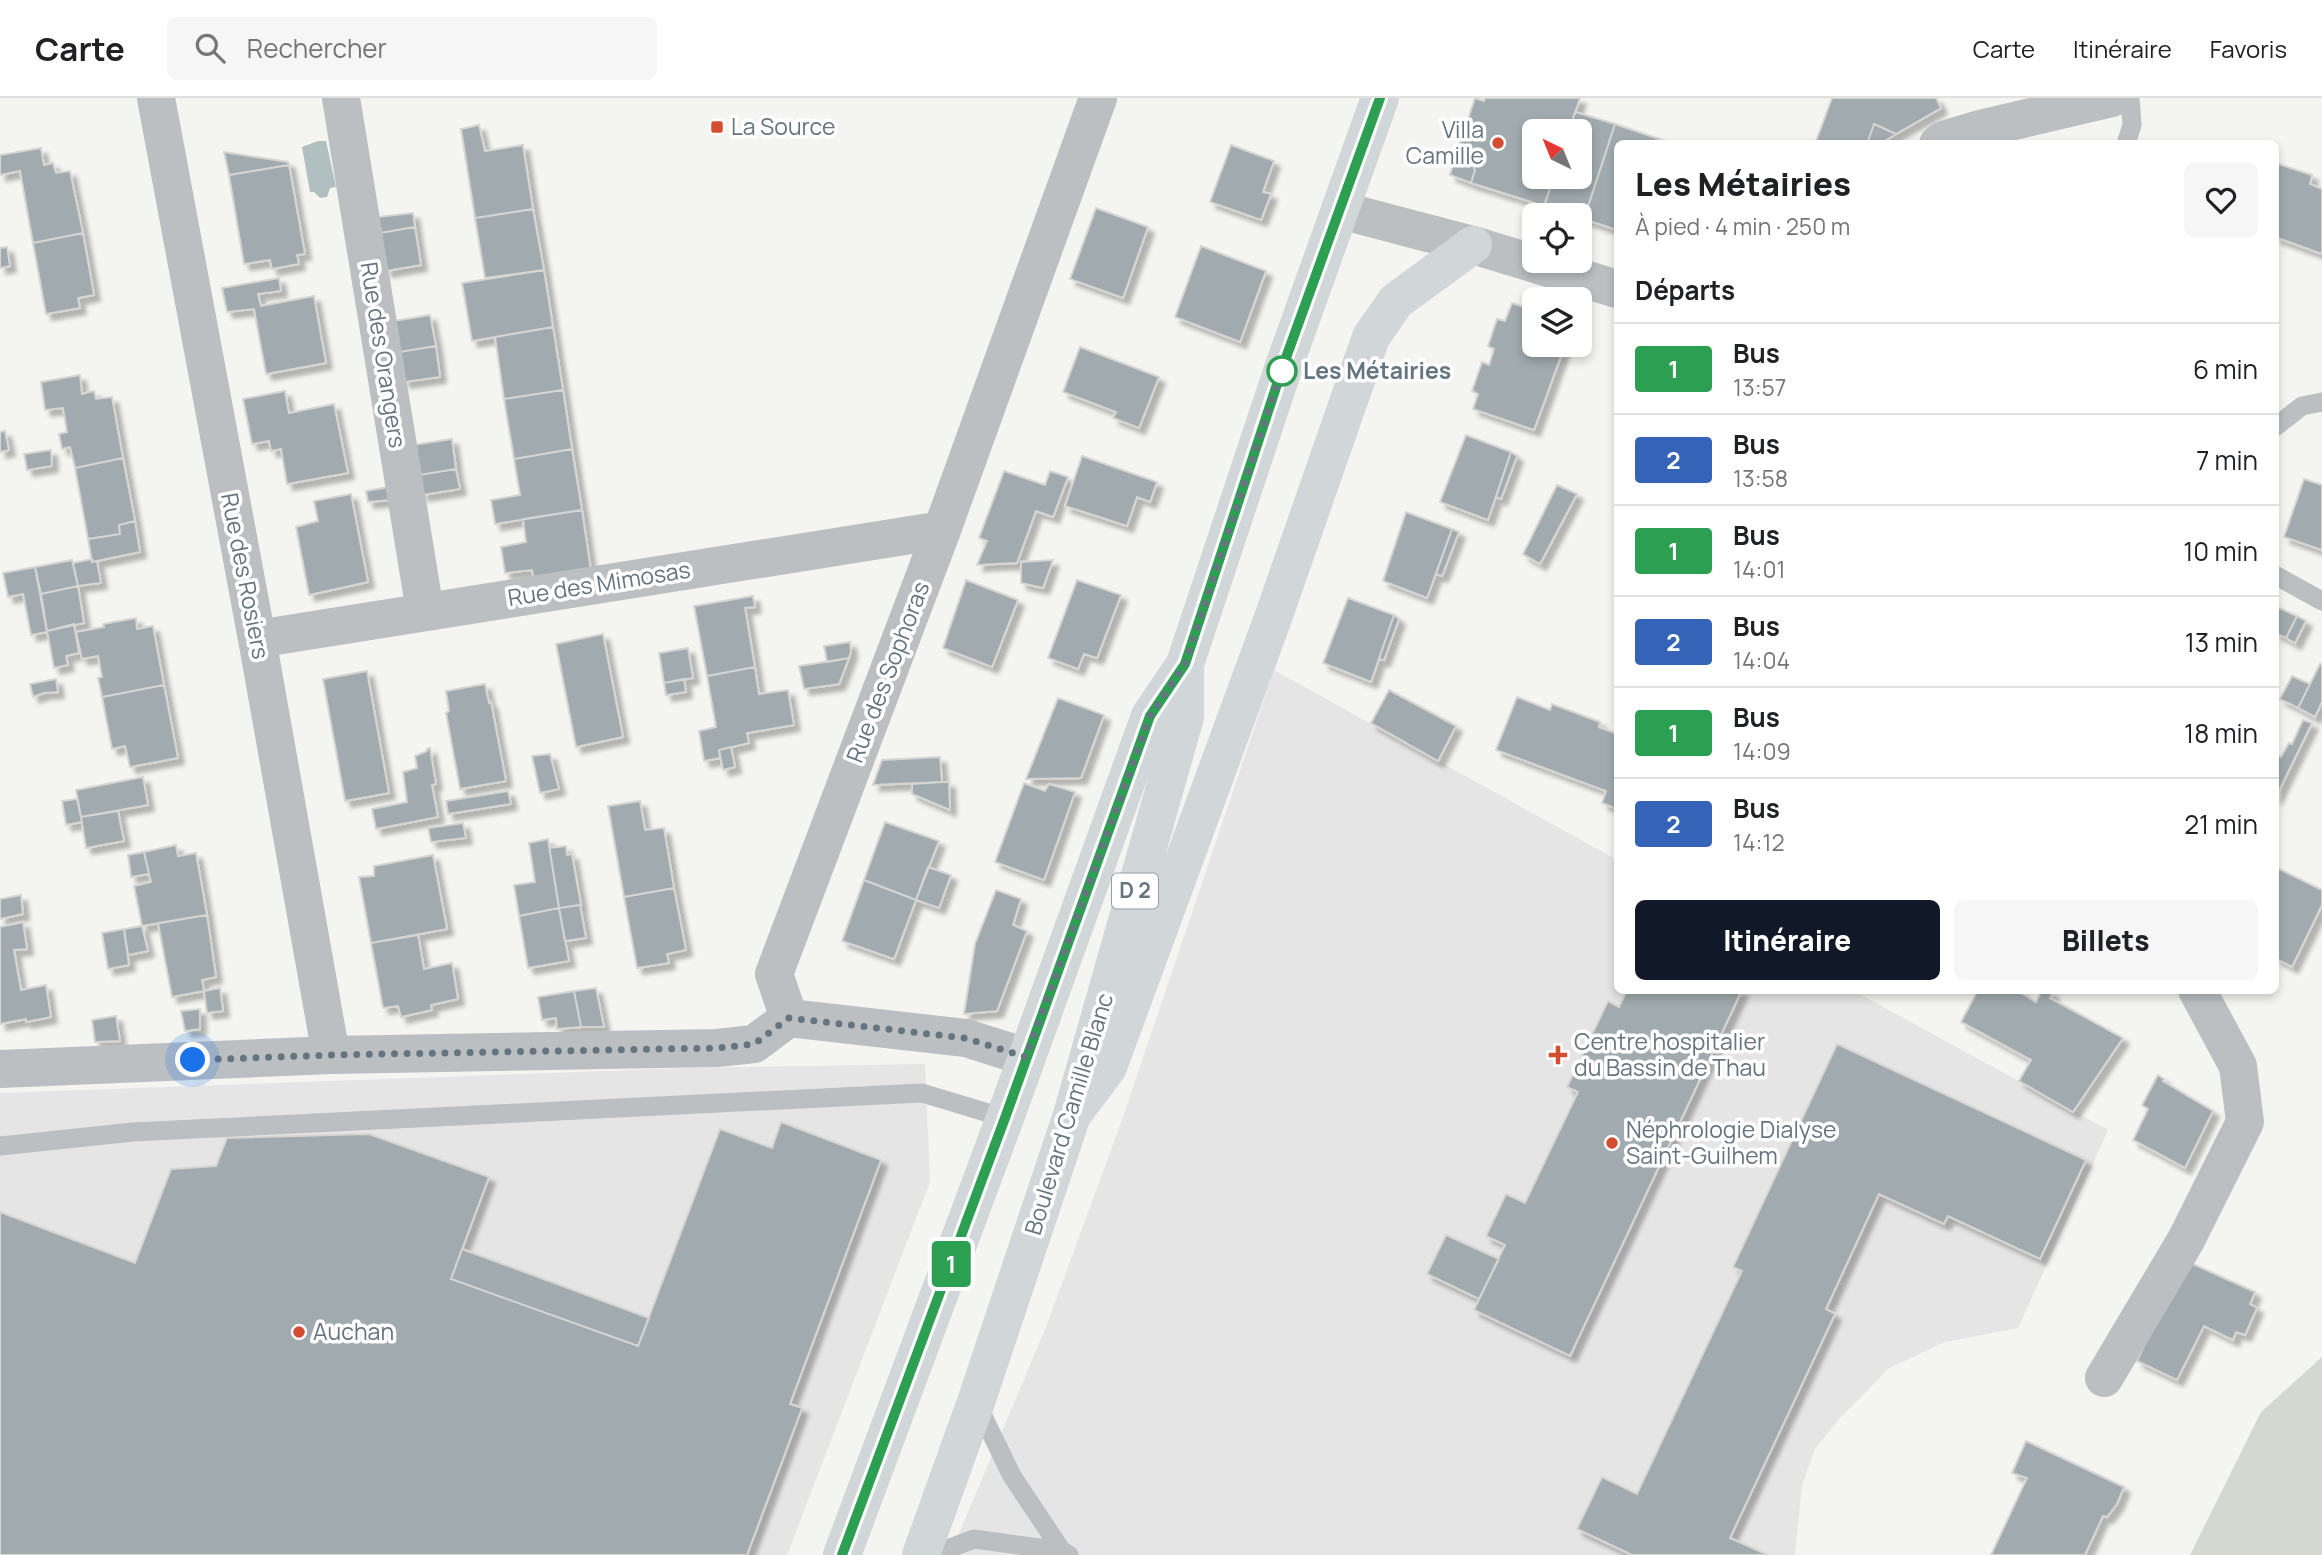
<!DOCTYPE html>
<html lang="fr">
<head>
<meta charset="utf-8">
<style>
  body { margin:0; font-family:Manrope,sans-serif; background:#f6f6f6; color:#202124; height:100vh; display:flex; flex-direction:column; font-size:26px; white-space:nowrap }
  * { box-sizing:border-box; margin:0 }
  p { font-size:23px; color:#757577 }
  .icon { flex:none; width:38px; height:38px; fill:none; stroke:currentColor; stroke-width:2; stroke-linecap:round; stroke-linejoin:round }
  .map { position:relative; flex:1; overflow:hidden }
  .panel { position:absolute; left:1614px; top:42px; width:665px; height:854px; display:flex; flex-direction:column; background:#fff; border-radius:10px; box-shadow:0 4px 10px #0003 }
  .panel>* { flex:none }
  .badge { padding:0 14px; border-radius:5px; font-size:24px; line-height:46px }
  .needle { width:46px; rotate:317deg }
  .fabs { position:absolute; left:1522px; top:21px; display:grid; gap:14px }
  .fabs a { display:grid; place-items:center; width:70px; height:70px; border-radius:10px; background:#fff; box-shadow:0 4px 10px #0003; font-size:35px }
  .you { position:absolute; width:35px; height:35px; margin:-18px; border:5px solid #fff; border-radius:50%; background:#1a73e8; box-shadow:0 0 0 10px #1a73e833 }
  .map>.badge { position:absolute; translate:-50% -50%; box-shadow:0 0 0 4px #fff }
  h2 { padding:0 21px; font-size:26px; line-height:63px }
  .round { display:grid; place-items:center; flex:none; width:74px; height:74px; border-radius:10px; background:#f6f6f6 }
  .head { display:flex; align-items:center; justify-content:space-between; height:119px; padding:0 21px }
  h1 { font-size:33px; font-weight:800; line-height:52px }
  .action { display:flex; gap:14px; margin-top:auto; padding:14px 21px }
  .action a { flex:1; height:80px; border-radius:10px; background:#111827; color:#fff; font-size:28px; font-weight:800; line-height:80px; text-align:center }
  .action a+a { background:#f6f6f6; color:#202124 }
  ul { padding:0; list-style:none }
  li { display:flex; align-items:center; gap:21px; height:91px; padding:0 21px; border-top:2px solid #e0e0e0 }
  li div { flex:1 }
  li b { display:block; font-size:26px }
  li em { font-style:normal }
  li .badge { min-width:77px; font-weight:700; text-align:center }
  header { display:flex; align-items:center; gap:42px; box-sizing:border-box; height:98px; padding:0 35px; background:#fff; border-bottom:2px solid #e0e0e0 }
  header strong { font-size:33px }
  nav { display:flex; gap:38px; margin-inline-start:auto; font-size:24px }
  .search { width:490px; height:63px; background:#f6f6f6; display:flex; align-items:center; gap:18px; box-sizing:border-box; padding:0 24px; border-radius:10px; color:#757577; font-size:26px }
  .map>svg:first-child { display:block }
</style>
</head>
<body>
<header>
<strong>Carte</strong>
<div class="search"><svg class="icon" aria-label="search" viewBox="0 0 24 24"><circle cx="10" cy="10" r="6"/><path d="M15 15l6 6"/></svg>Rechercher</div>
<nav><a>Carte</a><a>Itinéraire</a><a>Favoris</a></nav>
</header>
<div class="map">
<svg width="2322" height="1457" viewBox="0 0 2322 1457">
  <defs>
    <filter id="shadow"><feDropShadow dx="6" dy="6" stdDeviation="2" flood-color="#0004"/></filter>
  </defs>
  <rect width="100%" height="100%" fill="#f4f4f0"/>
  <path fill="#e4e5e4" d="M1274 572 1617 762V892L1854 893 2108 1032 2018 1230 1945 1244 1889 1270 1840 1320 1815 1351 1802 1387 1795 1457H950L1046 1229 1122 1022Z
    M925 966 930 1084 787 1457H0V995L689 970Z"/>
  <path fill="#d4d8d0" d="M2322 1259V1457H2190L2261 1314Z"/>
  <path fill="#b1bfc1" d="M318 43H326L336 89 330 90 327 99 320 100 314 94H310L302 49Z"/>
  <path fill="#a1aaae" stroke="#d5d5d3" stroke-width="2" filter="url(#shadow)" d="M1475 0 1484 3 1485 0H1580L1569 33H1535V79H1554L1544 108 1471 85 1475 72 1469 60 1456 57Z
    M1832 0H1936L1941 10 1896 36 1874 26 1867 46H1815Z
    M1575 14 1615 26 1584 121 1580 120V117H1573L1544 108 1554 79H1580V33H1569Z
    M1615 26 1674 46H1617V132L1584 121Z
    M1874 26 1896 36 1880 46H1867Z
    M479 27 485 53 523 47 533 111 475 120 461 31Z
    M1231 47 1274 63 1263 94 1271 96 1261 122 1210 104Z
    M41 50 44 67 53 65 56 75 70 73 83 135 33 145 20 73 0 77V57Z
    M224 54 288 64 289 67 229 77Z
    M1456 57 1469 60 1475 72 1471 85 1450 77Z
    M2275 65 2312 77 2310 86 2322 91V156L2275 139Z
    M289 67 305 156 297 157 299 166 272 171 270 162 244 166 229 77Z
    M1096 110 1148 129 1123 200 1070 181Z
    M533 111 544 172 485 180 475 120Z
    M413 115 415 129 380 135 377 119Z
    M415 129 421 167 386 173 380 135Z
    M83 135 94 197 78 200 80 210 46 216 33 145Z
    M1201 148 1266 173 1240 244 1175 219Z
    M7 149 10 168 0 170V150Z
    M544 172 553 229 472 243 462 185Z
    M279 180 281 193 258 196 261 208 314 198 326 265 266 276 254 211 227 214 222 190Z
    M1512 205 1535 213V247H1565L1534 332 1473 311 1478 296 1472 293 1482 264 1489 267 1494 251 1488 248 1497 221 1505 223Z
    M430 217 436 248 399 254 394 223Z
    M553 229 563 292 504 301 495 239Z
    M436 248 440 279 404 284 399 254Z
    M1080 249 1159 279 1139 330 1113 320 1116 314 1063 294Z
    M80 277 82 296 94 293 96 301 112 299 123 360 75 370 70 349 62 351 59 336 67 334 63 310 45 312 41 284Z
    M563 292 572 351 514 361 504 301Z
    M285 293 289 315 334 306 348 375 287 386 281 351 271 353 269 343 252 346 243 301Z
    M5 333 9 352 0 354V334Z
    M1466 337 1511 354 1488 422 1440 404Z
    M452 341 456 371 419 377 413 347Z
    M572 351 582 412 495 426 491 402 520 397 514 361Z
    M51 352 52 368 27 372 24 356Z
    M1511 354 1517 358 1501 401 1496 399Z
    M1082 358 1157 384 1150 404 1137 399 1127 428 1065 408Z
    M123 360 135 423 119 427 120 436 88 441 75 370Z
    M456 371 460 391 422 397 419 377Z
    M1004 373 1045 387 1050 373 1068 379 1053 419 1036 413 1017 465 977 467 987 443 979 440Z
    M2304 381 2322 387V452L2284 439Z
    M1557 387 1577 396 1540 466 1523 456Z
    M389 389 391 402 368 404 366 393Z
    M351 396 368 484 309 497 296 429 318 423 314 403Z
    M582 412 591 473 534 482 532 472 505 475 501 449 526 444 523 421Z
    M1406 414 1452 431 1427 500 1383 483Z
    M135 423 140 454 92 464 88 441 120 436 119 427Z
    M1452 431 1459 434 1442 478 1436 476Z
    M92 461V464L97 463 101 485 78 488 73 465Z
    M72 462 78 488 41 496 35 469Z
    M1053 462 1043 490 1021 485V464Z
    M35 469 47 534 31 537 23 496 8 499 3 475Z
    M966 482 1018 502 992 569 943 550Z
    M1077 482 1121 497 1097 560 1084 556 1078 571 1048 560Z
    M78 488 84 525 47 533 41 496Z
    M753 498 755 509 745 510 755 569 707 578 694 508Z
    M1348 500 1394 517 1371 584 1323 565Z
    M2275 508 2297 518 2286 540 2275 535Z
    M1394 517 1399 521 1384 562 1379 561Z
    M2297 518 2306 523 2295 545 2286 540Z
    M136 520 137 531 153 528 164 587 102 599 98 580 102 579 98 558 82 561 76 534 104 529 103 526Z
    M74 526 79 555 66 558 68 567 54 570 47 533Z
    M603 536 623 639 576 649 556 546Z
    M850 544 851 554 849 560 827 564 824 548Z
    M688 550 693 580 664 585 659 555Z
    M849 560 839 586 804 591 799 568Z
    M2320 566 2322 567V604L2315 619 2298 610Z
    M755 569 759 596 788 592 794 627 747 635 749 645 719 652 720 660 704 663 699 633 716 629 707 578Z
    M367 573 389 695 345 703 323 581Z
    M2292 578 2310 586 2298 610 2280 601Z
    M56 581 58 594 44 595 33 599 30 586Z
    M684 581 686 594 666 597 664 585Z
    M485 586 489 605 491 604 506 683 460 691 446 615 449 613 446 593Z
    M164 587 178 660 130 669 125 648 112 651 102 599Z
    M1389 592 1456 628 1438 663 1371 625Z
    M1517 599 1550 612 1552 606 1600 624 1599 629 1617 636V711L1602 705 1606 693 1496 652Z
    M1058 600 1104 617 1081 680 1026 681Z
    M2303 622 2312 625 2275 701V657L2281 659 2289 645 2292 646Z
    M731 649 735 669 723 672 719 652Z
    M430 650 436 686 432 687 438 719 376 731 372 711 407 704 403 674 417 670 415 658 427 653V651Z
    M550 656 559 691 540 695 532 658Z
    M940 659 942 684 873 687 882 662Z
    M143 679 148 707 81 719 76 692Z
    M942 684H949L950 712 912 696V686Z
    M1024 685 1045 693 1049 686 1075 694 1044 782 995 764Z
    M508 693 511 706 448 716 446 703Z
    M77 701 82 724 66 727 62 703Z
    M640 703 645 732 664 730 674 790 624 799 608 708Z
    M118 713 124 743 86 750 81 719Z
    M885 724 939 743 916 802 864 782Z
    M463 725 466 740 431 744 428 730Z
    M548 741 550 750 566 748 567 757 572 756 581 807 559 810Z
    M548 741 559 810 519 818 514 787 535 784 529 745Z
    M176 747 178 758 196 755 207 817 142 828 134 788 151 784 144 754Z
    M144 754 149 776 131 779 128 757Z
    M433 757 447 831 371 845 359 779 374 778V768Z
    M928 769 951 777 939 810 916 802Z
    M2275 769 2322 792V807L2292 869 2275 860Z
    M864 782 916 802 894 861 842 843Z
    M674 790 686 852 667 856 669 865 637 870 624 799Z
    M996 792 1021 801 1013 827 1027 833 997 913 964 916 975 846Z
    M21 797 23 816 0 821V801Z
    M580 807 586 840 565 843 559 810Z
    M559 810 569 863 528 870 519 818Z
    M207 817 216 879 202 882 204 893 172 899 158 825Z
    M23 824 27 851 14 852 21 892 46 887 51 919 26 924V921L0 926V829Z
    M142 828 148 853 128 857 124 831Z
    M124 831 129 867 108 871 102 835Z
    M418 837 424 871 452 865 458 901 431 907 432 912 401 919 398 908 383 910 371 845Z
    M220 890 223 913 207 915 204 893Z
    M596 890 604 929H581L574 893Z
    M1627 892H1742L1570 1258 1474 1212 1505 1147 1486 1138 1506 1096 1525 1105 1578 994 1567 989 1608 903 1619 909Z
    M1978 892H2022L2021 895 2036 904 2042 892H2048L2053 895 2050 900 2123 940 2073 1014 2019 983 2031 962 1961 924Z
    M574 893 581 929 557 931 556 920 542 922 538 899Z
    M200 911V931L185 933 181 913Z
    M116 918 120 943 95 944 92 922Z
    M1837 946 2086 1062 2040 1161 1948 1118 1944 1126 1879 1096 1826 1211 1835 1216 1730 1440 1768 1457H1632L1577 1431 1602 1379 1637 1396 1742 1173 1733 1169Z
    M2158 977 2164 981 2163 983 2213 1013 2185 1070 2133 1042 2148 1011 2142 1007Z
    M781 1024 881 1062 790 1306 802 1310 747 1457H0V1114L135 1165 171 1071 216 1068 227 1040 369 1036 489 1079 451 1181 638 1248 720 1031 772 1050Z
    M1446 1137 1499 1161 1479 1201 1427 1176Z
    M462 1151 649 1220 638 1248 451 1181Z
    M2184 1162 2255 1194 2250 1206 2257 1210 2245 1237 2236 1234 2233 1242 2204 1228 2177 1282 2137 1263Z
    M2026 1343 2124 1389 2117 1406 2107 1419 2103 1418 2085 1457H1991L2027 1380 2012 1375Z"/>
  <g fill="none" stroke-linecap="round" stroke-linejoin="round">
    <path stroke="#bbbfc2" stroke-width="19" d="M2126 46 2132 27 2130 0
      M2275 329 2302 308 2322 304
      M2275 477 2322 503
      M0 1048 133 1034 922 995 1005 1020
      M977 1306 1012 1378 1062 1453 1069 1457
      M932 1457 974 1441 1062 1453"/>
    <path stroke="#bbbfc2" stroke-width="38" d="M156 0 257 541 331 957
      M341 0 425 513
      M1938 46 1943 42 1980 31 2112 0
      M1340 112 1473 147 1617 191
      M257 541 942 432
      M1026 959 966 940 789 920 774 876 942 432 1098 0
      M0 971 331 957 717 950 754 946 789 920
      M2104 1280 2186 1142 2245 1024 2238 968 2197 892"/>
    <path stroke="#d1d6d9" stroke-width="38" d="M1072 1017 1108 969 1273 520 1371 239 1396 203 1473 147
      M842 1457 1005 1020 1150 618 1185 566 1284 268 1380 0
      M921 1457 976 1304 1072 1017 1185 619V566"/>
  </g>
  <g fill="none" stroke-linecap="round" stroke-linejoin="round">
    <g stroke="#fff" stroke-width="16">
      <path id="line" d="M842 1457 1005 1020 1150 618 1185 566 1283 268 1380 0"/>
    </g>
    <use href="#line" stroke="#2d9f52" stroke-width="10"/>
    <path stroke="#65757f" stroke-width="7" stroke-dasharray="0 12.6" d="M193 962 331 957 718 950 754 946 789 920 965 940 1026 959 1150 618 1185 566 1283 268 1282 273"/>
  </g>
  <g fill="#d34d31" stroke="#fff" stroke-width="2.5">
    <rect x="710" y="22" width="14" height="14" rx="3.5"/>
    <circle cx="1498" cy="45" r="7"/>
    <path d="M1554.5 946.5h7v7h7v7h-7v7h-7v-7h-7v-7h7z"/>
    <circle cx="1612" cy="1045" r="7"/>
    <circle cx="299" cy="1234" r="7"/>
  </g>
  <circle fill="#fff" stroke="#2d9f52" stroke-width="3.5" cx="1282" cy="273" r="14"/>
  <g text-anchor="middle" stroke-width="7" stroke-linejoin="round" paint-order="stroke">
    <rect fill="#fff" stroke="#939ea5" stroke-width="2" x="1112" y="775.5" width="46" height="35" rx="5"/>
    <g font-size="21" font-weight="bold" fill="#65757f">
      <text x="1135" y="800">D 2</text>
    </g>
    <g font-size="23" fill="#65757f" stroke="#fff" text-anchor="start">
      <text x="731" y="37">La Source</text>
      <text x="1484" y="40" text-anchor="end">Villa<tspan x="1484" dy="26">Camille</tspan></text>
      <text x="1574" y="952">Centre hospitalier<tspan x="1574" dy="26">du Bassin de Thau</tspan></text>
      <text x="1626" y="1040">Néphrologie Dialyse<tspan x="1626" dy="26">Saint-Guilhem</tspan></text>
      <text x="313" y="1242">Auchan</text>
    </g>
    <g font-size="23" fill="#65757f" stroke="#fff">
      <text transform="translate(383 257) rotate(81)" y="8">Rue des Orangers</text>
      <text transform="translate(245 478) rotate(79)" y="8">Rue des Rosiers</text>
      <text transform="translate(599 486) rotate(-9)" y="8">Rue des Mimosas</text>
      <text transform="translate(888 574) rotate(-69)" y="8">Rue des Sophoras</text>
      <text transform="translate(1069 1016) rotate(-73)" y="8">Boulevard Camille Blanc</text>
    </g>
    <g font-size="23" font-weight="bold" fill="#65757f" stroke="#fff" text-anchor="start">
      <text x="1303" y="281">Les Métairies</text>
    </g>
  </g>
</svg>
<div class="fabs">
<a><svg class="needle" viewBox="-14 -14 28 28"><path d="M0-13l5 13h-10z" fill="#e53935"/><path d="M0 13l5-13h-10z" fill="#757577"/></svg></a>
<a><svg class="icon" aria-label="locate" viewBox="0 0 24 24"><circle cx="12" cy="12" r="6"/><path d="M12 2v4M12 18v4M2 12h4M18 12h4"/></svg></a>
<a><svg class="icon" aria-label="layers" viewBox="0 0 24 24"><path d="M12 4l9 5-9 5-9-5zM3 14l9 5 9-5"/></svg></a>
</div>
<div class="you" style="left:193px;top:962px"></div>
<b class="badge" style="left:951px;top:1166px;background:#2d9f52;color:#fff">1</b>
<section class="panel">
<div class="head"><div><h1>Les Métairies</h1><p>À pied · 4 min · 250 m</p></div><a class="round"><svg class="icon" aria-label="heart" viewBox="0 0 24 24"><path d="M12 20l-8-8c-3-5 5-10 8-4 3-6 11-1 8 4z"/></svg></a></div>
<h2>Départs</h2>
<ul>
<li><span class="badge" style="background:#2d9f52;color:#fff">1</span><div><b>Bus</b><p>13:57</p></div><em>6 min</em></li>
<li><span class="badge" style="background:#3563b8;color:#fff">2</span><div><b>Bus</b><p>13:58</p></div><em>7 min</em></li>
<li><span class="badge" style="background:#2d9f52;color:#fff">1</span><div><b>Bus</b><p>14:01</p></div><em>10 min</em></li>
<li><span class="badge" style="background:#3563b8;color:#fff">2</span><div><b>Bus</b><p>14:04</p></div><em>13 min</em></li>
<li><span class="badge" style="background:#2d9f52;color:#fff">1</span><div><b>Bus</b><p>14:09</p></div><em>18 min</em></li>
<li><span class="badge" style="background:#3563b8;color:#fff">2</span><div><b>Bus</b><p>14:12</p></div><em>21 min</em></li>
</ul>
<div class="action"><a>Itinéraire</a><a>Billets</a></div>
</section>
</div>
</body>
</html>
